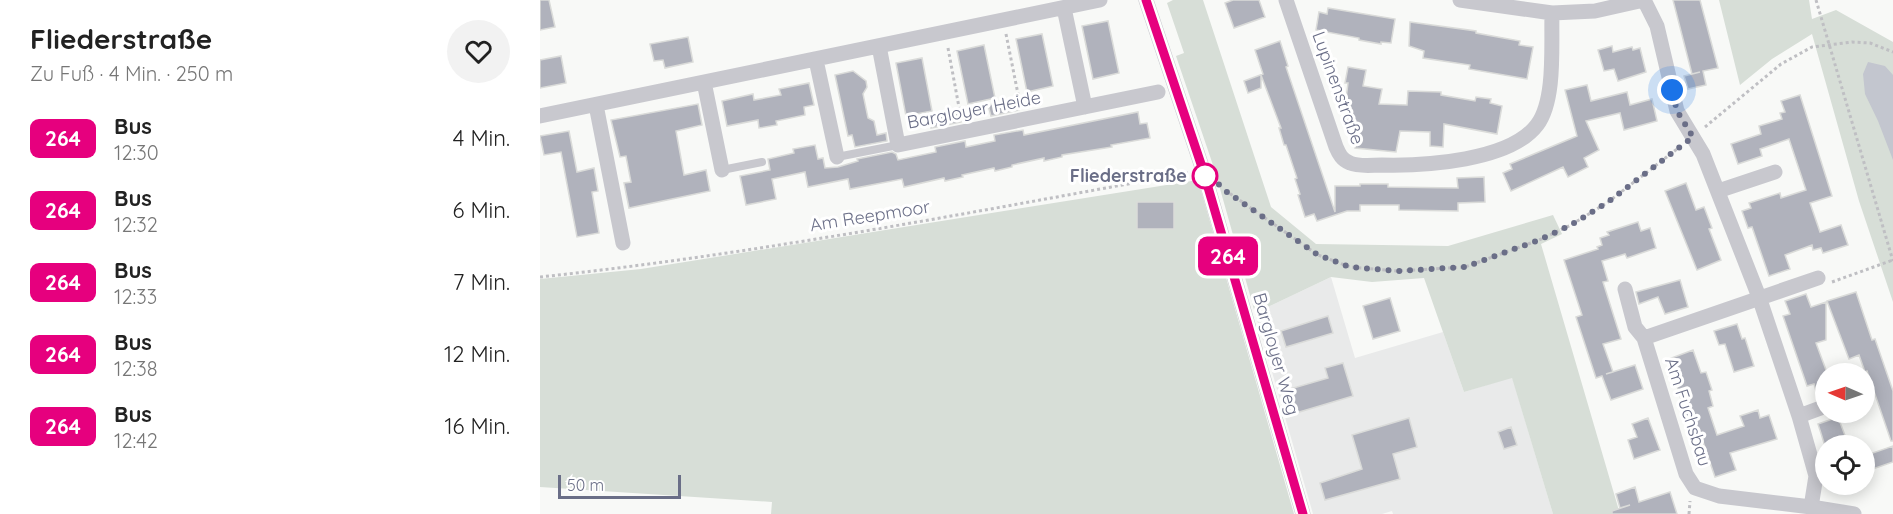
<!DOCTYPE html>
<html lang="de">
<head>
<meta charset="utf-8">
<style>
  body { margin:0; font-family:Quicksand,sans-serif; background:#f2f2f2; color:#222; height:100vh; display:flex; flex-direction:column; font-size:22px; white-space:nowrap }
  * { box-sizing:border-box; margin:0 }
  p { font-size:20px; color:#767676 }
  .icon { flex:none; width:33px; height:33px; fill:none; stroke:currentColor; stroke-width:2; stroke-linecap:round; stroke-linejoin:round }
  .map { position:relative; flex:1; overflow:hidden }
  .details { display:flex; flex-direction:column; background:#fff; width:540px }
  .details>* { flex:none }
  .badge { padding:0 12px; border-radius:9px; font-size:21px; line-height:39px }
  .needle { width:39px; rotate:272deg }
  .buttons { position:absolute; left:1275px; top:363px; display:grid; gap:12px }
  .buttons a { display:grid; place-items:center; width:60px; height:60px; border-radius:50%; background:#fff; box-shadow:0 3px 15px #0003; font-size:30px }
  .scale { position:absolute; left:18px; bottom:15px; width:123px; box-sizing:border-box; padding-left:6px; border:3px solid #6a6e87; border-top:0; font-size:16px; line-height:21px; white-space:nowrap; color:#6a6e87; -webkit-text-stroke:4px #fff; paint-order:stroke }
  .you { position:absolute; width:30px; height:30px; margin:-15px; border:4px solid #fff; border-radius:50%; background:#1a73e8; box-shadow:0 0 0 9px #1a73e833 }
  .map>.badge { position:absolute; translate:-50% -50%; box-shadow:0 0 0 3px #fff }
  .round { display:grid; place-items:center; flex:none; width:63px; height:63px; border-radius:32px; background:#f2f2f2 }
  .headline { display:flex; align-items:center; justify-content:space-between; height:102px; padding:0 30px }
  h1 { font-size:28px; font-weight:700; line-height:45px }
  ul { padding:0; list-style:none }
  li { display:flex; align-items:center; gap:18px; height:72px; padding:0 30px }
  li div { flex:1 }
  li b { display:block; font-size:22px }
  li em { font-style:normal }
  li .badge { min-width:66px; font-weight:700; text-align:center }
  main { display:flex; flex:1; min-height:0 }
  .map>svg:first-child { display:block }
</style>
</head>
<body>
<main>
<section class="details">
<div class="headline"><div><h1>Fliederstraße</h1><p>Zu Fuß · 4 Min. · 250 m</p></div><a class="round"><svg class="icon" aria-label="heart" viewBox="0 0 24 24"><path d="M12 20l-8-8c-3-5 5-10 8-4 3-6 11-1 8 4z"/></svg></a></div>
<ul>
<li><span class="badge" style="background:#e6007e;color:#fff">264</span><div><b>Bus</b><p>12:30</p></div><em>4 Min.</em></li>
<li><span class="badge" style="background:#e6007e;color:#fff">264</span><div><b>Bus</b><p>12:32</p></div><em>6 Min.</em></li>
<li><span class="badge" style="background:#e6007e;color:#fff">264</span><div><b>Bus</b><p>12:33</p></div><em>7 Min.</em></li>
<li><span class="badge" style="background:#e6007e;color:#fff">264</span><div><b>Bus</b><p>12:38</p></div><em>12 Min.</em></li>
<li><span class="badge" style="background:#e6007e;color:#fff">264</span><div><b>Bus</b><p>12:42</p></div><em>16 Min.</em></li>
</ul>
</section>
<div class="map">
<svg width="1353" height="514" viewBox="0 0 1353 514">
  <rect width="100%" height="100%" fill="#f8f9f7"/>
  <path fill="#e9eaea" d="M791 277 815 358 903 332 924 392 972 377 1013 514H853L852 511 842 514H773L715 313Z"/>
  <path fill="#d7ded7" d="M633 0H663L731 207 776 244 908 246 1013 215 1022 234 1001 244 1080 514H1013L972 378 924 392 884 278 832 282 791 277 715 313 675 171 636 56 644 53 627 3Z
    M1179 0H1269L1272 19 1296 10 1353 42V302L1319 201 1272 34 1232 59 1200 85Z
    M658 180 754 514H231L232 502 0 487V279L101 269Z"/>
  <path fill="#c3c6cf" d="M1328 62 1345 66 1353 75V160L1338 121 1325 94 1323 74Z"/>
  <path fill="#b0b2bc" stroke="#dadbd9" stroke-width="1.5" d="M0 0H9L15 27 0 30Z
    M693 0H719L725 17 694 28 685 3Z
    M1133 0H1160L1178 68 1163 71 1166 85 1148 89 1144 76 1160 72 1152 74Z
    M788 8 855 19 851 43 841 42V44L819 40V38L776 30 779 12 787 14Z
    M568 21 579 73 553 79 542 26Z
    M870 22 936 31V33L980 41 979 45 993 47 987 79 929 69 930 65 883 58 884 51 869 46Z
    M502 34 513 86 487 92 476 39Z
    M148 37 153 62 125 68 123 60 114 61 110 44Z
    M740 41 748 66 746 67 795 212V186H820V184H848V187L918 188 917 178 944 177 945 202 918 203V211L859 210V205H820V211H807L777 221 774 214 765 217 758 195 760 194 755 179 757 178 746 145H744L739 128H741L721 75V88L708 93 704 81 723 74 715 50Z
    M444 45 455 98 428 104 417 51Z
    M1072 46 1073 52 1092 47 1093 50 1100 48 1106 72 1078 81 1074 69 1064 71 1058 50Z
    M21 56 26 83 0 88V60Z
    M382 58 392 111 366 116 356 63Z
    M808 67 826 70 823 86 842 89 839 104 867 105 868 91 901 92V95L935 101 936 97 951 99 950 103 962 106 957 134 904 124 903 147 890 146V132L860 131 856 152 815 148 818 126 803 123 808 83H805Z
    M313 71 326 81 327 87 323 94 328 118 334 121 337 135 346 133 347 141 315 147 312 135 308 136 295 75Z
    M269 83 274 105 264 107 265 115 236 121 237 125 219 128 218 120 187 126 182 101 213 94 214 100 241 95 239 89Z
    M1047 85 1051 101 1087 92 1090 105 1112 99 1117 121 1084 130 1080 113 1046 121 1059 150 1044 158 1048 167 1028 177 1023 167 971 191 963 173 972 169 970 164 1037 136 1025 90Z
    M1260 95 1292 196 1270 203 1280 232 1301 225 1308 245 1283 253 1281 248 1273 250 1272 245 1245 255 1250 269 1229 276 1212 227 1208 228 1202 211 1211 208 1209 203 1240 193 1241 198 1266 190 1249 139 1220 149 1222 156 1198 164 1191 144 1221 134 1219 126 1242 119 1240 113 1245 112 1241 101Z
    M477 99 479 110 451 116 448 105Z
    M158 104 162 125 136 131 144 175 166 170 170 191 89 208 84 183 91 182 86 156 80 157 71 120Z
    M418 111 421 122 391 128 389 117Z
    M598 112 600 124 607 123 610 138 571 145 572 147 522 155V157L504 161V158L472 165V167L455 171 454 168 422 175 423 177 405 181 404 178 364 187 362 179 310 189 308 179 268 187 265 172 232 179 236 199 206 205 200 176 230 170 228 159 254 153 253 149 275 145 278 159 283 158 285 168 298 167 318 161 317 159 352 152 356 154 358 160 396 152 395 147 425 141 426 147 455 141 454 135 483 130 484 135Z
    M29 131 37 172 54 168 58 191 52 192 59 233 37 237 21 152 4 155 0 136Z
    M1146 183 1156 210 1164 207 1172 228 1169 229 1181 260 1157 270 1125 191Z
    M597 202H634V229H597Z
    M1098 222 1101 231 1110 228 1116 248 1087 258 1085 254 1062 261 1068 281 1063 282 1081 339 1063 344 1073 372 1066 374 1095 365 1103 389 1071 400 1062 376 1056 378 1036 317 1042 315 1024 260 1058 249 1057 247 1062 245 1060 238 1069 235 1067 232Z
    M1140 280 1148 307 1125 314 1118 297 1099 304 1096 292Z
    M1316 292 1332 340 1335 339 1353 391V441H1351L1327 371 1325 372 1319 355 1309 359 1287 301Z
    M1266 294 1271 307 1286 302V340L1276 343 1286 370V397L1278 398 1274 384 1267 386 1243 316 1250 314 1245 301Z
    M850 298 860 331 833 339 823 306Z
    M788 316 793 333 746 347 741 331Z
    M1197 324 1202 339 1205 338 1214 366 1194 372 1185 344 1179 345 1174 331Z
    M1153 350 1161 373 1166 372 1172 390 1169 391 1173 406 1168 408 1177 435 1204 426 1200 416 1218 410 1220 418 1229 415 1237 439 1190 453 1196 470 1175 477 1159 430 1151 433 1129 359Z
    M803 363 813 396 756 413 750 389 788 378 785 368Z
    M1298 417 1309 446H1285L1278 424Z
    M869 418 877 447 853 454 860 479 785 500 780 483 822 469 812 435Z
    M1108 418 1120 450 1094 459 1088 440 1097 437 1092 424Z
    M971 427 977 445 964 449 958 432Z
    M1353 446V462L1324 472V456Z
    M1095 487 1099 502 1130 492 1137 514H1072V511L1090 505 1080 508 1076 494Z"/>
  <g fill="none" stroke-linecap="round" stroke-linejoin="round">
    <path stroke="#bfbfc3" stroke-width="3" stroke-dasharray="3 3" stroke-linecap="butt" d="M1276 0 1353 261
      M466 34 480 104
      M408 48 421 118
      M1165 127 1241 64 1272 47 1312 42 1330 43 1353 52
      M685 190 778 255 810 267 858 271 925 267 999 240 1031 225 1068 202 1141 146
      M0 277C217 254 433 212 648 173
      M1292 282 1353 260
      M1149 514 1150 501"/>
    <path stroke="#c8c8ce" stroke-width="8" d="M297 157 358 145
      M182 170 222 162"/>
    <path stroke="#c8c8ce" stroke-width="15" d="M606 0 663 170 763 514
      M746 0 796 147C799 154 802 160 810 163 819 167 832 165 842 165 885 166 970 161 997 125 1016 100 1011 44 1012 13
      M920 0 1012 13 1055 11 1104 0
      M1104 0 1117 26 1137 111 1163 154 1219 297 1259 416 1276 476 1271 507
      M524 8 545 107
      M339 46 358 145 618 92
      M276 60 297 157
      M164 82 182 170
      M56 105 83 243
      M0 116 560 0
      M1178 191 1235 172
      M1278 278 1104 338 1146 474 1155 488 1179 496 1271 507 1314 514
      M1085 289 1095 327 1104 338
      M1259 416 1286 406"/>
  </g>
  <g fill="none" stroke-linecap="round" stroke-linejoin="round">
    <g stroke="#fff" stroke-width="14">
      <path id="line" d="M606 0 663 170 763 514"/>
    </g>
    <use href="#line" stroke="#e6007e" stroke-width="9"/>
    <path stroke="#6a6e87" stroke-width="6" stroke-dasharray="0 10.8" d="M665 176 666 178 663 170 687 192 778 255 810 267 858 271 925 267 999 240 1031 225 1068 202 1153 137 1137 111 1132 90"/>
  </g>
  <circle fill="#fff" stroke="#e6007e" stroke-width="3" cx="665" cy="176" r="12"/>
  <g text-anchor="middle" stroke-width="6" stroke-linejoin="round" paint-order="stroke">
    <g font-size="18" fill="#6a6e87" stroke="#fff">
      <text transform="translate(798 88) rotate(70)" y="6">Lupinenstraße</text>
      <text transform="translate(434 110) rotate(-11)" y="6">Bargloyer Heide</text>
      <text transform="translate(330 216) rotate(-9)" y="6">Am Reepmoor</text>
      <text transform="translate(736 354) rotate(74)" y="6">Bargloyer Weg</text>
      <text transform="translate(1148 412) rotate(72)" y="6">Am Fuchsbau</text>
    </g>
    <g font-size="18" font-weight="bold" fill="#6a6e87" stroke="#fff" text-anchor="end">
      <text x="647" y="182">Fliederstraße</text>
    </g>
  </g>
</svg>
<div class="buttons">
<a><svg class="needle" viewBox="-14 -14 28 28"><path d="M0-13l5 13h-10z" fill="#e53935"/><path d="M0 13l5-13h-10z" fill="#767676"/></svg></a>
<a><svg class="icon" aria-label="locate" viewBox="0 0 24 24"><circle cx="12" cy="12" r="6"/><path d="M12 2v4M12 18v4M2 12h4M18 12h4"/></svg></a>
</div>
<div class="scale">50 m</div>
<div class="you" style="left:1132px;top:90px"></div>
<b class="badge" style="left:688px;top:256px;background:#e6007e;color:#fff">264</b>
</div>
</main>
</body>
</html>
